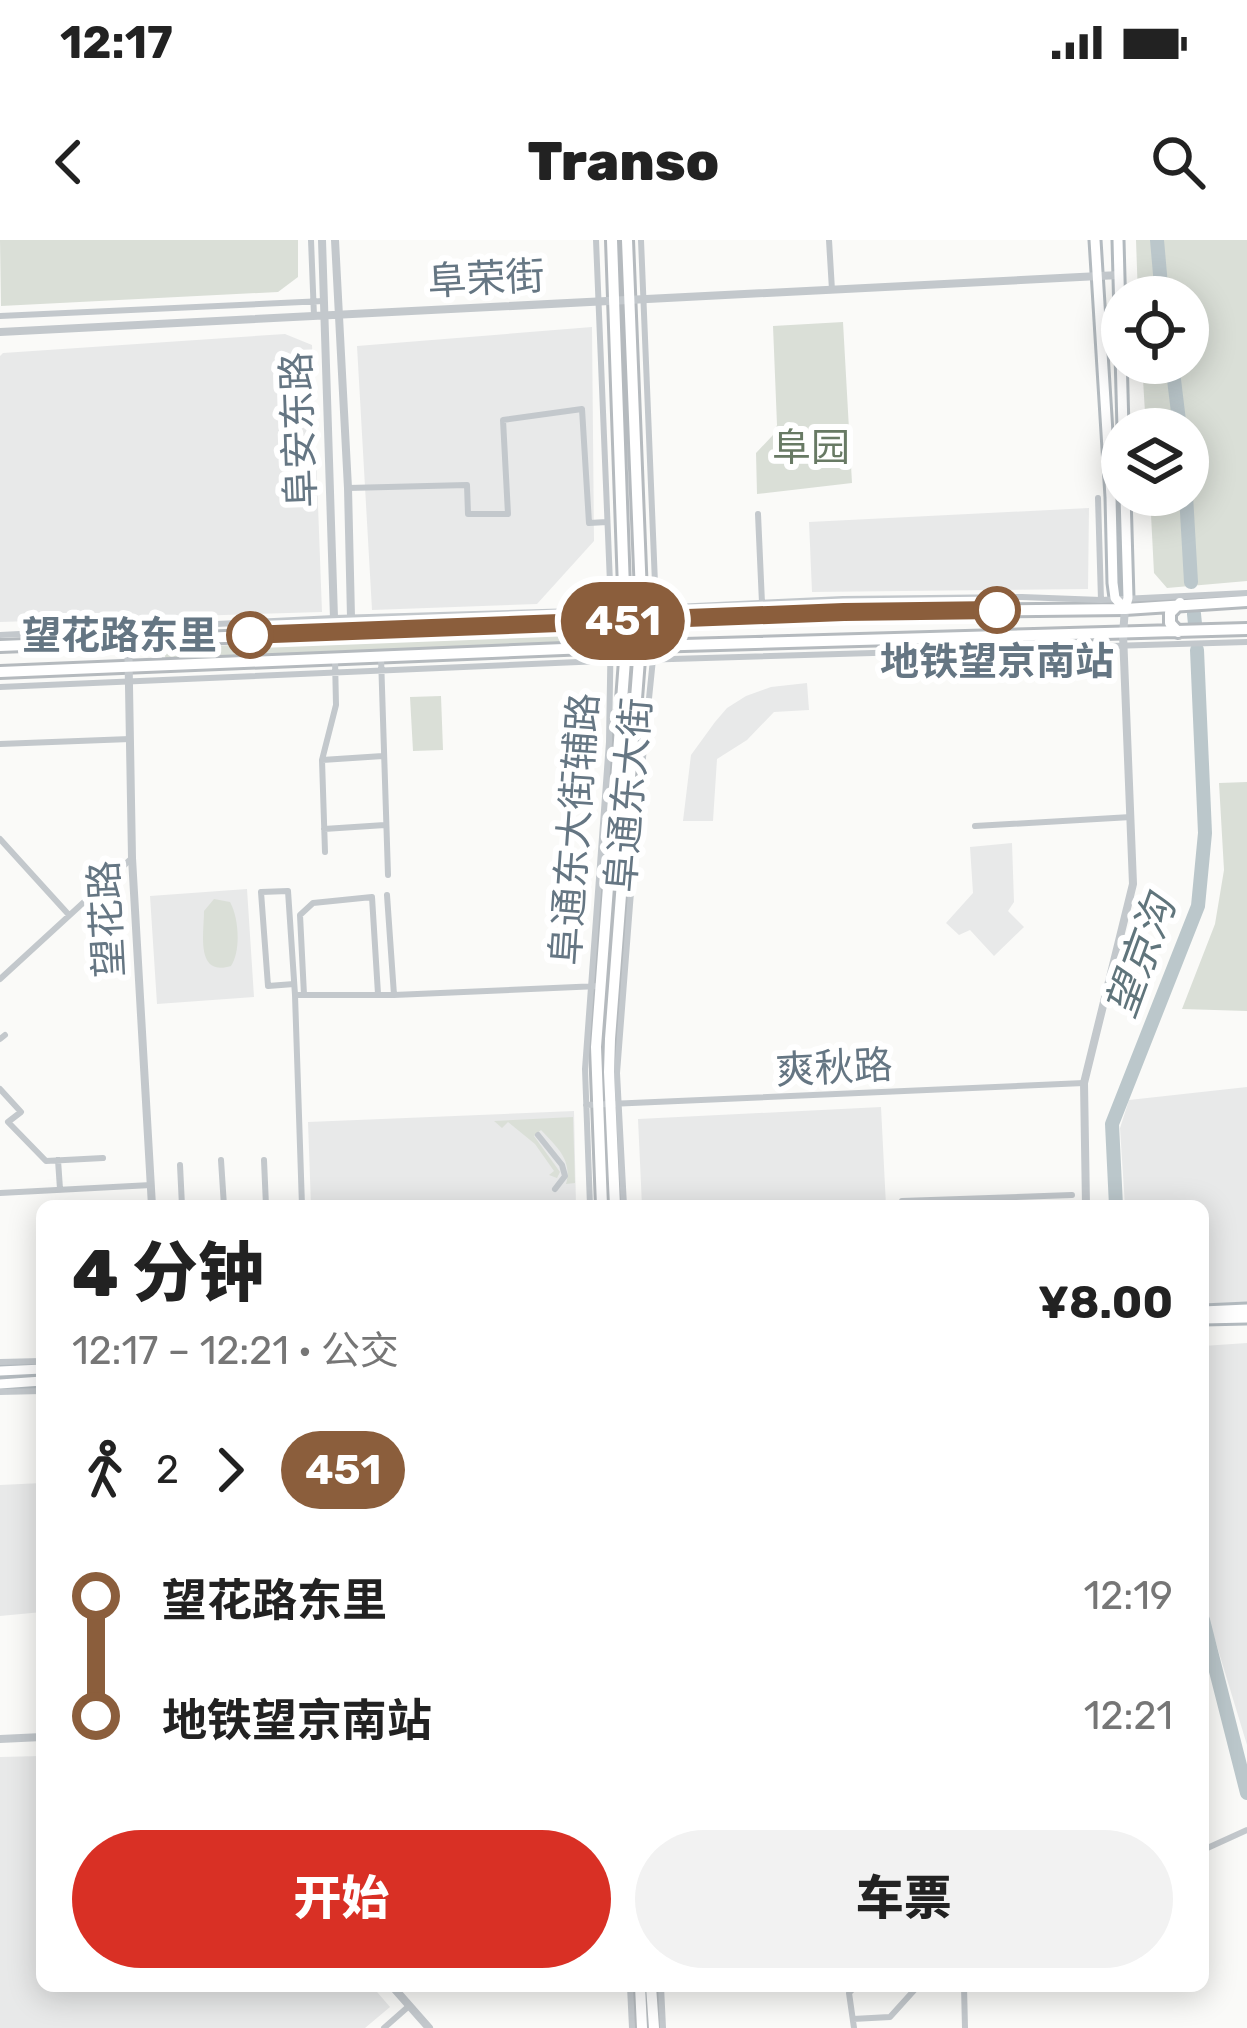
<!DOCTYPE html>
<html lang="zh">
<head>
<meta charset="utf-8">
<style>
  body { margin:0; font-family:Rubik,"Noto Sans SC",sans-serif; background:#f2f2f2; color:#222; height:100vh; display:flex; flex-direction:column; font-size:45px; white-space:nowrap }
  * { box-sizing:border-box; margin:0 }
  p { font-size:39px; color:#767676 }
  .icon { flex:none; width:66px; height:66px; fill:none; stroke:currentColor; stroke-width:2; stroke-linecap:round; stroke-linejoin:round }
  .map { position:relative; flex:1; overflow:hidden }
  .panel { position:absolute; left:36px; top:960px; width:1173px; height:792px; display:flex; flex-direction:column; background:#fff; border-radius:18px; box-shadow:0 6px 30px #0003 }
  .panel>* { flex:none }
  .badge { padding:0 24px; border-radius:39px; font-size:42px; line-height:78px }
  .fabs { position:absolute; left:1101px; top:36px; display:grid; gap:24px }
  .fabs a { display:grid; place-items:center; width:108px; height:108px; border-radius:50%; background:#fff; box-shadow:0 6px 30px #0003; font-size:60px }
  .map>.badge { position:absolute; translate:-50% -50%; box-shadow:0 0 0 6px #fff }
  .legs { display:flex; align-items:center; gap:18px; height:132px; padding:0 36px; font-size:39px }
  .legs p { margin-inline-start:auto }
  .head { display:flex; align-items:center; justify-content:space-between; height:204px; padding:0 36px }
  h1 { font-size:66px; font-weight:800; line-height:90px }
  .primary-button { display:flex; gap:24px; margin-top:auto; padding:24px 36px }
  .primary-button a { flex:1; height:138px; border-radius:72px; background:#d93025; color:#fff; font-size:48px; font-weight:800; line-height:138px; text-align:center }
  .primary-button a+a { background:#f2f2f2; color:#222 }
  ul { padding:0 36px; list-style:none }
  li { display:flex; align-items:center; gap:42px; height:120px; font-size:45px }
  li i { display:grid; place-items:center; width:18px; height:100%; margin:0 15px; background:currentColor }
  li i::after { content:''; width:30px; height:30px; margin:-15px; border:9px solid; border-radius:50%; background:#fff }
  li p { margin-inline-start:auto }
  li:first-child i { background:linear-gradient(#0000 50%,currentColor 0) }
  li:last-child i { background:linear-gradient(currentColor 50%,#0000 0) }
  .status { display:flex; justify-content:space-between; align-items:center; height:84px; padding:0 60px; background:#fff; direction:ltr }
  .status svg { height:33px; fill:currentColor }
  header { display:flex; justify-content:space-between; align-items:center; height:156px; padding:0 36px; background:#fff; font-size:54px; font-weight:800 }
  .map>svg:first-child { display:block }
</style>
</head>
<body>
<div class="status"><b>12:17</b><svg viewBox="0 0 49 12"><path d="M0 12V9h3v3zM5 12V6h3v6zM10 12V3h3v9zM15 12V0h3v12zM26 1h20v11H26zM47 4h2v5h-2z"/></svg></div>
<header><svg class="icon" aria-label="back" viewBox="0 0 24 24"><path d="M15 5l-7 7 7 7"/></svg>Transo<svg class="icon" aria-label="search" viewBox="0 0 24 24"><circle cx="10" cy="10" r="6"/><path d="M15 15l6 6"/></svg></header>
<div class="map">
<svg width="1247" height="1788" viewBox="0 0 1247 1788">
  <rect width="100%" height="100%" fill="#fafaf8"/>
  <path fill="#e8e9e9" d="M592 87 594 301 537 364 372 370 357 106Z
    M285 94 312 105 322 372 0 382V116L3 113Z
    M1089 268 1088 349 812 352 809 282Z
    M807 443 809 470 774 472 747 500 717 519 713 581H683L691 515 715 482 727 468 746 456 771 447Z
    M1012 603 1014 662 1008 671 1024 687 994 716 970 690 959 695 946 683 973 653 970 607Z
    M247 649 254 757 157 764 150 656Z
    M1247 847V1062L1203 1064V966H1125L1120 888 1129 860Z
    M881 867 886 966H642L638 879Z
    M574 871 576 966H311L308 882Z
    M1247 1103V1505L1203 1360V1106Z
    M42 1243V1372L0 1376V1245Z
    M42 1516V1746H372L390 1767 365 1788H0V1517Z"/>
  <path fill="#dadfd7" d="M0 0H298V37L278 52 1 66Z
    M1136 0H1247V341L1167 348 1154 333 1150 255H1188V189H1146L1142 123H1188V57H1138Z
    M843 82 852 243 757 254 756 213 773 195 777 185 773 86Z
    M577 390 582 394 579 402 166 419 163 411 165 408Z
    M441 456 443 510 413 511 410 457Z
    M1247 542V771L1182 769 1215 684 1224 630 1219 543Z
    M214 659 230 662C239 678 241 711 231 726 195 737 204 693 204 671Z
    M573 877 575 943 566 944C573 920 556 906 541 890L534 896 560 932 557 938 549 935 554 931 535 904 508 882 502 888 494 881Z"/>
  <g fill="none" stroke-linecap="round" stroke-linejoin="round">
    <path stroke="#bbc7cb" stroke-width="14" d="M1157 0 1162 57
      M1172 123 1180 189
      M1186 255 1191 342
      M1194 374 1195 384
      M1116 966 1112 884 1198 666 1205 593 1197 410
      M1203 1380 1247 1553"/>
    <g stroke="#b3babf" stroke-width="15">
      <path id="secondary" d="M1095 0 1111 257 1113 343 1115 358 1125 369
        M1118 0 1123 189
        M1125 369 1128 358 1125 255
        M1203 1071 1247 1069
        M1203 1079 1247 1078
        M0 1131 42 1129
        M0 1144 42 1141"/>
    </g>
    <g stroke="#b5babe" stroke-width="16">
      <path id="primary" d="M1178 392 1170 383V373L1180 363
        M0 406 844 372 1125 369 1247 361
        M0 432 613 407 1247 389
        M602 966 596 807 626 407 612 0
        M615 966 609 832 610 799 642 380 627 0
        M640 1746 642 1788
        M651 1746 654 1788"/>
    </g>
    <path stroke="#c3c8cc" stroke-width="6" d="M311 0 314 76
      M596 0 611 368
      M641 0 656 368 654 406
      M829 0 832 50
      M0 76 324 61
      M348 248 467 245 468 274H508L503 180 582 169 589 283 607 282
      M1098 258 1101 360
      M758 274 762 363
      M0 395 334 378 611 370 843 359 1022 357 1101 360 1247 353
      M381 417 388 635
      M639 420 1247 402
      M0 447 626 420
      M0 504 130 499
      M322 520 383 516
      M975 586 1131 577
      M324 589 385 585
      M0 599 69 675
      M325 612 322 520 336 465 335 419
      M387 655 394 755
      M0 739 132 618
      M294 744 268 746 261 652 288 651 295 755 302 966
      M295 755H394L599 746
      M304 755 300 675 313 663 372 657 378 754
      M0 799 5 795
      M0 849 21 872 8 882 46 921 103 918
      M586 865 1084 843
      M538 895 562 925 565 936 555 949
      M58 920 60 949
      M221 920 224 966
      M264 920 266 966
      M180 925 182 966
      M0 953 151 945
      M902 961 1072 955
      M590 966 585 829 609 502 611 381
      M624 966 617 833 636 587 653 419
      M0 1122 42 1121
      M0 1152 42 1151
      M1203 1610 1247 1590
      M630 1746 632 1788
      M661 1746 663 1788
      M964 1746 965 1788
      M853 1779 890 1777 918 1746
      M384 1788 409 1766
      M854 1788 849 1753 856 1746"/>
    <path stroke="#c3c8cc" stroke-width="8" d="M322 0 334 378
      M335 0 348 248 351 377
      M0 92 1119 35
      M128 389 132 618 152 966
      M1086 966 1084 843 1133 644 1123 394 1125 369
      M0 1499 42 1497
      M392 1746 429 1788"/>
    <use href="#secondary" stroke="#fff" stroke-width="9"/>
    <use href="#primary" stroke="#fff" stroke-width="10"/>
  </g>
  <g fill="none" stroke-linecap="round" stroke-linejoin="round">
    <g stroke="#fff" stroke-width="27">
      <path id="line-1" d="M250 395 844 372 997 370"/>
    </g>
    <use href="#line-1" stroke="#8b5e3c" stroke-width="18"/>
  </g>
  <g fill="#fff" stroke="#8b5e3c" stroke-width="6">
    <circle cx="997" cy="370" r="21"/>
    <circle cx="250" cy="395" r="21"/>
  </g>
  <g text-anchor="middle" stroke-width="12" stroke-linejoin="round" paint-order="stroke">
    <g font-size="39" fill="#657683" stroke="#fff">
      <text transform="translate(486 38) rotate(-3)" y="14">阜荣街</text>
      <text transform="translate(298 190) rotate(-92)" y="14">阜安东路</text>
      <text transform="translate(628 555) rotate(-85)" y="14">阜通东大街</text>
      <text transform="translate(574 589) rotate(-86)" y="14">阜通东大街辅路</text>
      <text transform="translate(106 679) rotate(-93)" y="14">望花路</text>
      <text transform="translate(834 827) rotate(-3)" y="14">爽秋路</text>
    </g>
    <g font-size="39" fill="#687a64" stroke="#fff">
      <text x="811" y="221">阜园</text>
    </g>
    <g font-size="39" font-weight="bold" fill="#657683" stroke="#fff" text-anchor="end">
      <text x="217" y="409">望花路东里</text>
      <text x="997" y="435" text-anchor="middle">地铁望京南站</text>
    </g>
    <g font-size="42" font-style="italic" fill="#60757c" stroke="#fff">
      <text transform="translate(1140 716) rotate(-70)" y="15">望京沟</text>
    </g>
  </g>
</svg>
<div class="fabs">
<a><svg class="icon" aria-label="locate" viewBox="0 0 24 24"><circle cx="12" cy="12" r="6"/><path d="M12 2v4M12 18v4M2 12h4M18 12h4"/></svg></a>
<a><svg class="icon" aria-label="layers" viewBox="0 0 24 24"><path d="M12 4l9 5-9 5-9-5zM3 14l9 5 9-5"/></svg></a>
</div>
<b class="badge" style="left:623px;top:381px;background:#8b5e3c;color:#fff">451</b>
<section class="panel">
<div class="head"><div><h1>4 分钟</h1><p>12:17 – 12:21 · 公交</p></div><b>¥8.00</b></div>
<div class="legs"><svg class="icon" aria-label="walk" viewBox="0 0 24 24"><circle cx="13" cy="4" r="2"/><path d="M13 8l-2 6 4 7M11 14l-3 7M7 12l3-4h3l4 4"/></svg>2<svg class="icon" aria-label="forward" viewBox="0 0 24 24"><path d="M9 5l7 7-7 7"/></svg><b class="badge" style="background:#8b5e3c;color:#fff">451</b></div>
<ul>
<li><i style="color:#8b5e3c"></i><b>望花路东里</b><p>12:19</p></li>
<li><i style="color:#8b5e3c"></i><b>地铁望京南站</b><p>12:21</p></li>
</ul>
<div class="primary-button"><a>开始</a><a>车票</a></div>
</section>
</div>
</body>
</html>
